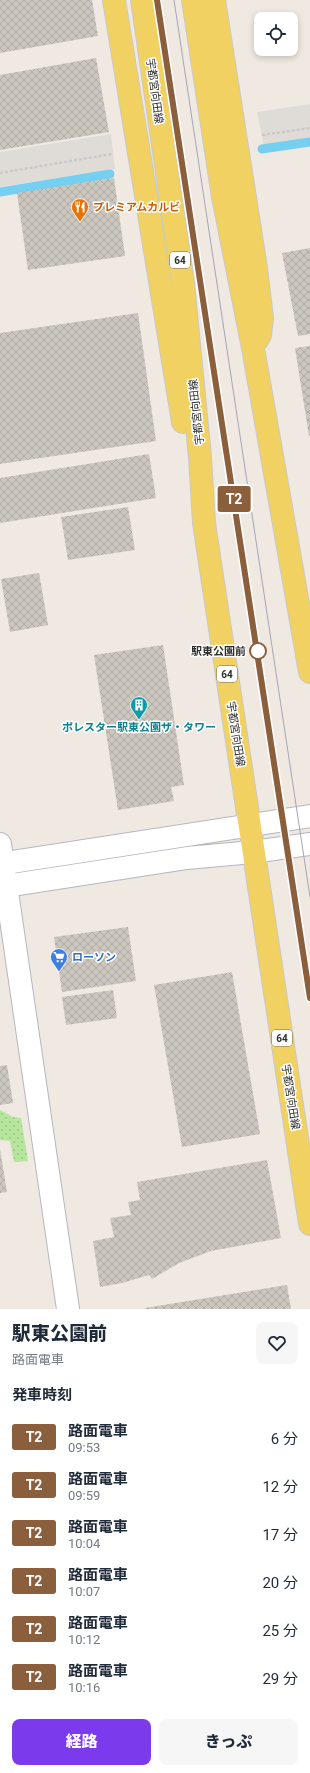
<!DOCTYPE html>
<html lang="ja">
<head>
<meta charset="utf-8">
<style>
  body { margin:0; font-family:Roboto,"Noto Sans JP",sans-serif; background:#f6f6f7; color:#1f2937; height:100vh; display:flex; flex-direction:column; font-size:15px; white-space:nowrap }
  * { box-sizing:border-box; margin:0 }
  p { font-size:13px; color:#747a83 }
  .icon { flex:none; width:22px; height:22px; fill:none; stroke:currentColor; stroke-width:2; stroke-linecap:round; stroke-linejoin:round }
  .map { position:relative; height:1309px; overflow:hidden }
  .details { display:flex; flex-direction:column; background:#fff; flex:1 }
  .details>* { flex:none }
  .badge { padding:0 8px; border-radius:3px; font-size:14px; line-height:26px }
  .fabs { position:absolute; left:254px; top:12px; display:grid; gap:8px }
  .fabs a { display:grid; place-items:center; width:44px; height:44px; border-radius:8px; background:#fff; box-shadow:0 2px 6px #0003; font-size:20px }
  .map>.badge { position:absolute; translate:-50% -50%; box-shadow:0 0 0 2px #fff }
  h2 { padding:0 12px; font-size:15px; line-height:36px }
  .round { display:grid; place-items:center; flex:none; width:42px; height:42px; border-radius:8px; background:#f6f6f7 }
  .summary { display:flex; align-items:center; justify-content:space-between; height:68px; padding:0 12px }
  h1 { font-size:19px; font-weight:800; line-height:30px }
  .cta { display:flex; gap:8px; margin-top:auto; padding:8px 12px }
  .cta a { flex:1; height:46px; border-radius:8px; background:#7c3aed; color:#fff; font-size:16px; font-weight:800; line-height:46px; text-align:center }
  .cta a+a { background:#f6f6f7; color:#1f2937 }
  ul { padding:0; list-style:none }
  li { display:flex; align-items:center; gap:12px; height:48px; padding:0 12px }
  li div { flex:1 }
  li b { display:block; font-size:15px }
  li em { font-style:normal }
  li .badge { min-width:44px; font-weight:700; text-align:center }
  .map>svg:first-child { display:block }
</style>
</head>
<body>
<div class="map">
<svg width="310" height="1309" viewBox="0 0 310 1309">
  <defs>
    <pattern id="park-dots" width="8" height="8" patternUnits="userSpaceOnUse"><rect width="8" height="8" fill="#b6e59e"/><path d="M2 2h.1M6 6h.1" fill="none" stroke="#9dc588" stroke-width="1.8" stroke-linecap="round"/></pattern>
    <pattern id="building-cross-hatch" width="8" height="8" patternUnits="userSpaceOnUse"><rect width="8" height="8" fill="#cbc7bf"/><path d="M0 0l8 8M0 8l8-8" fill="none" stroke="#afaba4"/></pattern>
  </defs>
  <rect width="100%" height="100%" fill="#efe9e1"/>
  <path fill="url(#park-dots)" d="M0 1110 13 1117 21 1118 28 1161 14 1162 10 1141 0 1140Z"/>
  <path fill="#dfdcd8" d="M310 104V139L264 146 257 112Z
    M111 134 115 169 0 187V152Z"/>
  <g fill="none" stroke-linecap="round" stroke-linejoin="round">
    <path stroke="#75cff0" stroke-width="9" d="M262 149 310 142
      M0 192 110 174"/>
  </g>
  <path fill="url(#building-cross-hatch)" d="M0 0H92L98 36 0 53Z
    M96 58 109 132 0 150V75Z
    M114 178 125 256 28 270 17 193Z
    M310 248V334L298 336 282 253Z
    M138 313 156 441 0 464V333Z
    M310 346V436H309L295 348Z
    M149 454 156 498 0 523V478Z
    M128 507 135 550 68 560 61 517Z
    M39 573 48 625 10 632 1 579Z
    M163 645 184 785 171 787 174 801 118 810 94 655Z
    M128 927 136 981 62 992 54 937Z
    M232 972 260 1134 182 1147 154 985Z
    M113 990 117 1018 66 1025 62 997Z
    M7 1065 13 1103 0 1105V1066Z
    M0 1149 7 1192 0 1193Z
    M267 1160 281 1238 211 1251 179 1263 152 1279 149 1275 122 1283 100 1287 93 1241 114 1237 110 1218 131 1215 128 1202 140 1200 137 1182Z
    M287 1285 291 1309H145V1308Z"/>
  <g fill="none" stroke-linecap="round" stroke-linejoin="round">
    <g stroke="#b4b7c1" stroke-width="24">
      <path id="minor" d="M0 844 68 1309"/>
    </g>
    <g stroke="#b4b7c1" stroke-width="24">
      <path id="tertiary" d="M0 864 310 816
        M0 887 187 858 253 852 310 844"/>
    </g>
    <g stroke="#c9c9c9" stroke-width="24">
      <path id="primary" d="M114 0 183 422
        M142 0 183 283 200 457 204 523 310 1224
        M193 0 223 197 253 348 310 672
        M214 0 256 268 262 318 260 335 257 340"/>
    </g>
    <path stroke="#c9c9c9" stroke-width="2.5" stroke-dasharray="3 2" stroke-linecap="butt" d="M262 135 310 128
      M0 173 112 154"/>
    <use href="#minor" stroke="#fff" stroke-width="22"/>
    <use href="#tertiary" stroke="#fff" stroke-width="22"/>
    <use href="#primary" stroke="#f2d163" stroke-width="22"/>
    <path stroke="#a3a6b8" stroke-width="1" d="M157 0 310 998
      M174 0 310 897"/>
  </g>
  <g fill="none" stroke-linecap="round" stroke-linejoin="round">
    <g stroke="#fff" stroke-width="9">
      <path id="line" d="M157 0 310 998"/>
    </g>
    <use href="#line" stroke="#8b5e3c" stroke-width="6"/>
  </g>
  <defs>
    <g id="restaurant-pin" transform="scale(0.9)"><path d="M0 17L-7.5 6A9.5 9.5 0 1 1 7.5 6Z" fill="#e8710a" stroke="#fff"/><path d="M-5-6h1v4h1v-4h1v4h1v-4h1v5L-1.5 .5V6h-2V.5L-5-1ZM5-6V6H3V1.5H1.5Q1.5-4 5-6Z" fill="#fff"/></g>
    <g id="building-pin" transform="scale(0.9)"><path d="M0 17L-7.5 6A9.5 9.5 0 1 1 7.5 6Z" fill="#0f9aa8" stroke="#fff"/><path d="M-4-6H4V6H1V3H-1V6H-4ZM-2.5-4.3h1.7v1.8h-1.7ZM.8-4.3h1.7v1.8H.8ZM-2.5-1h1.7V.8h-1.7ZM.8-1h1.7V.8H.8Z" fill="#fff"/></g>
    <g id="supermarket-pin" transform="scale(0.9)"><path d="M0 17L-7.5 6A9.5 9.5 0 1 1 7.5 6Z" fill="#3f7fe0" stroke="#fff"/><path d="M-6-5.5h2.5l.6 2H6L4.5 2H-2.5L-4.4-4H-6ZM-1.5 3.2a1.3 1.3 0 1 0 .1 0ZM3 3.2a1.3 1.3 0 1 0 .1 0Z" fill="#fff"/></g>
  </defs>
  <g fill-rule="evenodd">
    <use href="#restaurant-pin" x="80" y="207"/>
    <use href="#building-pin" x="139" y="705"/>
    <use href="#supermarket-pin" x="59" y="957"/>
  </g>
  <circle fill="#fff" stroke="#8b5e3c" stroke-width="2" cx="258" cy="651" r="8"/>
  <g text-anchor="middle" stroke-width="3" stroke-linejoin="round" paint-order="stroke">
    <g fill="#fff" stroke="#6d6d6d" stroke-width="1">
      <rect x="170" y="252" width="20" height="16" rx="3"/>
      <rect x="217" y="666" width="20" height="16" rx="3"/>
      <rect x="272" y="1030" width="20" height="16" rx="3"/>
    </g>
    <g font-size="10" font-weight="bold" fill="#2e2e2e">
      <text x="180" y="264">64</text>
      <text x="227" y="678">64</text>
      <text x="282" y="1042">64</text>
    </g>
    <g font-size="11" fill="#2e2e2e" stroke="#fff">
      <text transform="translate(155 91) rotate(82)" y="4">宇都宮向田線</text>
      <text transform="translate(196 412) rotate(-96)" y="4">宇都宮向田線</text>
      <text transform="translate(236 734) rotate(81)" y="4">宇都宮向田線</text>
      <text transform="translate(291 1097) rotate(81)" y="4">宇都宮向田線</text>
    </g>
    <g font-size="11" font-weight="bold" fill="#c56008" stroke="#fff" text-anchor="start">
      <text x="93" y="211">プレミアムカルビ</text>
    </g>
    <g font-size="11" font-weight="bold" fill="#2e2e2e" stroke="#fff" text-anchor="end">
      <text x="246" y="655">駅東公園前</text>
    </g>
    <g font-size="11" font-weight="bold" fill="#0d838f" stroke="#fff">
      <text x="139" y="731">ポレスター駅東公園ザ・タワー</text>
    </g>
    <g font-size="11" font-weight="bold" fill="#366cbe" stroke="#fff" text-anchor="start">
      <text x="72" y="961">ローソン</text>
    </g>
  </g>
</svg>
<div class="fabs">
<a><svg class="icon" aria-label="locate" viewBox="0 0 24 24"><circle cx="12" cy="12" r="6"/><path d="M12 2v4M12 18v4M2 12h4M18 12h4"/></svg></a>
</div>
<b class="badge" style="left:234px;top:499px;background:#8b5e3c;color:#fff">T2</b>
</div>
<section class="details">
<div class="summary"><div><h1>駅東公園前</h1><p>路面電車</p></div><a class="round"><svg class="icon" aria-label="heart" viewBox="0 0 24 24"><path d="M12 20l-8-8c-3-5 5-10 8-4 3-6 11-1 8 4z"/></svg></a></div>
<h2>発車時刻</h2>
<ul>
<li><span class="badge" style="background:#8b5e3c;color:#fff">T2</span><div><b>路面電車</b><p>09:53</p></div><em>6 分</em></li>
<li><span class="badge" style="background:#8b5e3c;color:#fff">T2</span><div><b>路面電車</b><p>09:59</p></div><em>12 分</em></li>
<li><span class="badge" style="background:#8b5e3c;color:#fff">T2</span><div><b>路面電車</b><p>10:04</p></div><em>17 分</em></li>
<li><span class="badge" style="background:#8b5e3c;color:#fff">T2</span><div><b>路面電車</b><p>10:07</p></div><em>20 分</em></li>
<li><span class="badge" style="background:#8b5e3c;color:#fff">T2</span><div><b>路面電車</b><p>10:12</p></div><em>25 分</em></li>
<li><span class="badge" style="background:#8b5e3c;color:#fff">T2</span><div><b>路面電車</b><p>10:16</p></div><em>29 分</em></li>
</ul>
<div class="cta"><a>経路</a><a>きっぷ</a></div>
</section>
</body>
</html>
